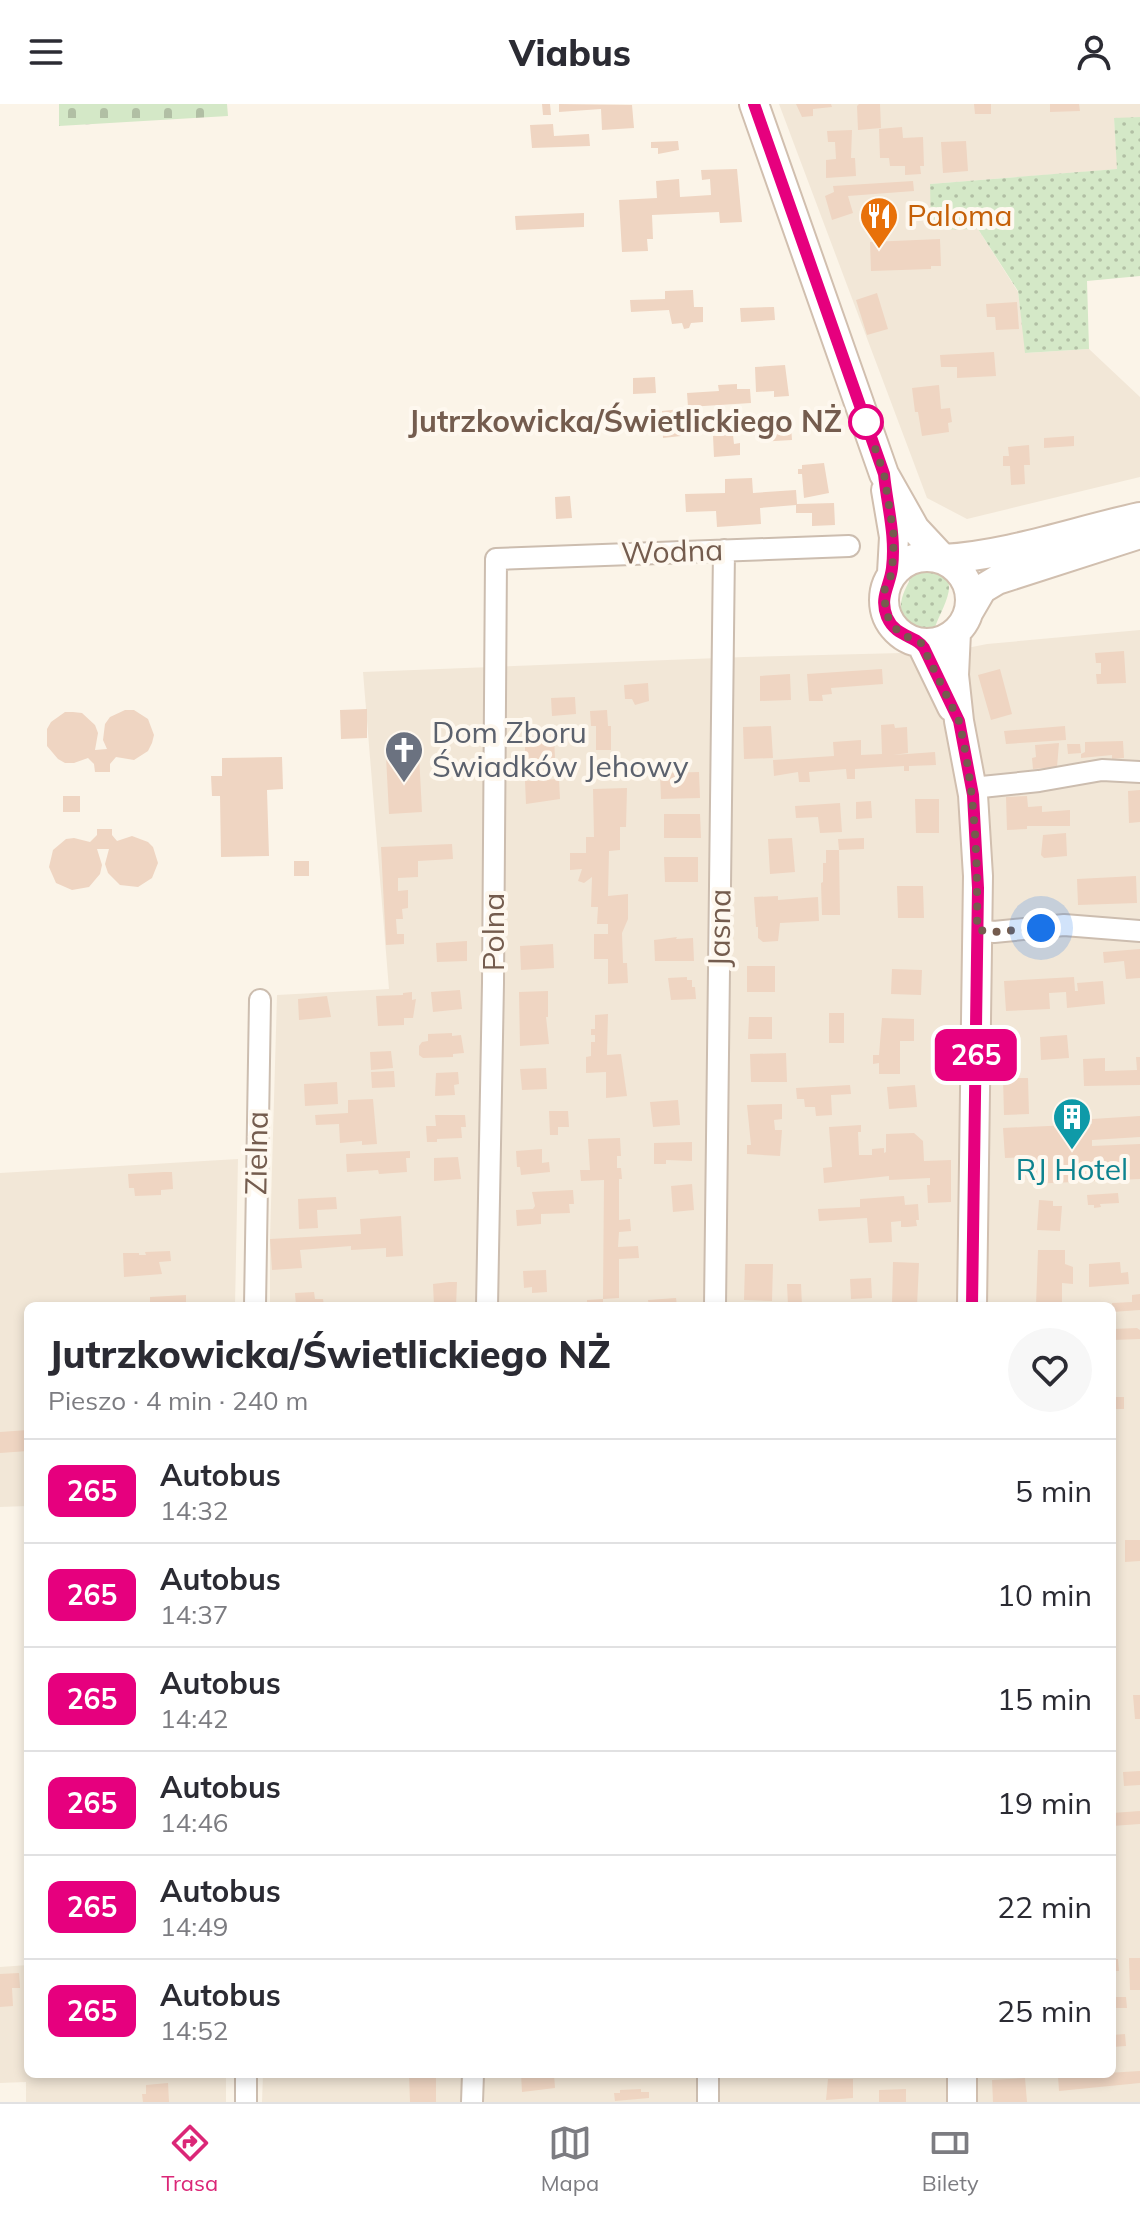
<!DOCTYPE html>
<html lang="pl">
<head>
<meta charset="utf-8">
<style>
  body { margin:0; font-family:Mulish,sans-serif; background:#f7f7f7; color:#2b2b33; height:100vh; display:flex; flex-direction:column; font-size:30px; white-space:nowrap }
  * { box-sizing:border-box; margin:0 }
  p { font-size:26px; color:#7c7c81 }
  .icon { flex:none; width:44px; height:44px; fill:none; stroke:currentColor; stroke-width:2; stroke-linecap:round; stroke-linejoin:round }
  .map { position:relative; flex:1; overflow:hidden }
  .panel { position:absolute; left:24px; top:1198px; width:1092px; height:776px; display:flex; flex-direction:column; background:#fff; border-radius:12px; box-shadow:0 4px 12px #0003 }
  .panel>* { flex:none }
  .badge { padding:0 16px; border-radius:12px; font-size:28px; line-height:52px }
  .you { position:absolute; width:40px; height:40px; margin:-20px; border:6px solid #fff; border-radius:50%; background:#1a73e8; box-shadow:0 0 0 12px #1a73e833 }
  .map>.badge { position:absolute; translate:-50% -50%; box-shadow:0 0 0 4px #fff }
  .round { display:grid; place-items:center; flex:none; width:84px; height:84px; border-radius:42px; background:#f7f7f7 }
  .headline { display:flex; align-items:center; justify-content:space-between; height:136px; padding:0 24px }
  h1 { font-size:38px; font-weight:800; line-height:60px }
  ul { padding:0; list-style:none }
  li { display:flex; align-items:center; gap:24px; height:104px; padding:0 24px; border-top:2px solid #e1e1e2 }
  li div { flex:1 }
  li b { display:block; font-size:30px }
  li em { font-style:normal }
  li .badge { min-width:88px; font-weight:700; text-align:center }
  header { display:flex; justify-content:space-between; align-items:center; height:104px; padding:0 24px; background:#fff; font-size:36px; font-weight:800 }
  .tab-bar { display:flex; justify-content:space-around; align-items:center; height:112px; border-top:2px solid #e1e1e2; background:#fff; font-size:22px; color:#7c7c81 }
  .tab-bar a { display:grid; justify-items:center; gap:4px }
  .tab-bar .on { color:#db2777 }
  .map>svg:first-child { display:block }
</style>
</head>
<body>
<header><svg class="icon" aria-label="menu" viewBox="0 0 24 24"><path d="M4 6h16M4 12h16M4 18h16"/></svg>Viabus<svg class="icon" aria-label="person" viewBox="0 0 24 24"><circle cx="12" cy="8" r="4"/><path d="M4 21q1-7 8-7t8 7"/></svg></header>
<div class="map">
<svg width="1140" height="1998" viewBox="0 0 1140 1998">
  <defs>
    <pattern id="grass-dots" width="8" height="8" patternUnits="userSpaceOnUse" patternTransform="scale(2)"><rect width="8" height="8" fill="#d4e8c7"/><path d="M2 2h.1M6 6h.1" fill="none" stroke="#b1bfa4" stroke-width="1.8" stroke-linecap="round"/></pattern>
    <pattern id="cemetery-stones" width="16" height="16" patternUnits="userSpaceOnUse" patternTransform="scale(2)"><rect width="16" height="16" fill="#d4e8c7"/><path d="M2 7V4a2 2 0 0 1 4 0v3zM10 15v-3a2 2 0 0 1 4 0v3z" fill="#b1bfa4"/></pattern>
  </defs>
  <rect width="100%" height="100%" fill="#fbf4e8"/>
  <path fill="#f2e7d7" d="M779 0H1140V13L1114 15 1118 65 930 80 978 125 1018 188 1026 249 1089 245 1140 293V373L967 415 927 394Z
    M1140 526V1998H262L263 1970H1112V1202H270V1135L277 891 389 885 363 568 744 553 902 549 927 552 987 540Z
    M238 1055 235 1202H28V1402L0 1403V1069Z
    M28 1861V1970H226V1998H26V1978L0 1979V1863Z"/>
  <path fill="url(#grass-dots)" d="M1140 13V172L1087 177 1089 245 1025 249 1018 187 978 125 931 126 930 80 1117 65 1114 14Z
    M923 461C968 471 943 499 934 526 916 526 896 516 902 494 905 483 912 474 915 463Z"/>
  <path fill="url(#cemetery-stones)" d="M59 0H227L228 12 59 22Z"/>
  <path fill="#efd5c2" d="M542 0H550L551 11H543Z
    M559 0 632 1 634 24 602 26 601 5 559 8Z
    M796 0H831L832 3 813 5V12L802 13Z
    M859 0H880L881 24 858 26 857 2Z
    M974 0H991V10H975Z
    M1050 0H1079L1080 7 1050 8Z
    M553 20 554 32 589 30 590 42 532 44 530 21Z
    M902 23 903 34 923 33 924 62H920L921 70 905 71V62H890L889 54H880L879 25Z
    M852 26 851 54H855L856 72 826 74V56L836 55 835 38H828L827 27Z
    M678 37 679 46 658 50V44H651V38Z
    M966 37 968 67 943 69 941 38Z
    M737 65 742 118 720 119 719 108 652 111 653 135H647L648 147 622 148 619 96 657 94 656 77 679 75 680 93 711 91 710 75 702 76 701 66Z
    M913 77 914 87 848 92 853 109 832 116 825 92 834 88 833 82Z
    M584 109V123L516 126 515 112Z
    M940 135 941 162H931V165L871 167 870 138Z
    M693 186 694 203H703V218L691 219 689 224 684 225 682 219 672 220 669 206 631 208 630 196 665 195V187Z
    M877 189 888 225 867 231 856 196Z
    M1017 198 1019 225 996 226 995 213H987L986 200Z
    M774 203 775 216 741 218 740 204Z
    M994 248 996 272 957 274V263H941L940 251Z
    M785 261 789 292 774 293V287L756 288 755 263Z
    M655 273 656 289 633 290V274Z
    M737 280V285H750L751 299 688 303 687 289 719 287 718 281Z
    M939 281 941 305 950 304 952 318 948 319 949 328 922 332 918 308H915L912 284Z
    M690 304V326L680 327 681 332 663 334 662 307Z
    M790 309 792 336 759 338V328L774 327 773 320 767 321V311Z
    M733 331 734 340 740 339V351L714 353 713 332Z
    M1074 332V342L1044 344V334Z
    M1029 341 1030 361H1024L1025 380 1011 381 1010 362H1003V352H1009L1008 343Z
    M824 359 829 389 804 394 802 370H798V365H802V361Z
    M752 374 753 389 796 386 797 400 834 399 835 421 812 422V409H796V401L760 404 761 420 717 423 716 407 686 408 685 390 725 389V375Z
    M570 392 572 414 556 415 555 393Z
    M1124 547 1126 579 1097 580 1096 570H1101V559H1096L1095 549Z
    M882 565 883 580 831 584 832 590 822 591 823 597H809L807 570Z
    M1000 565 1012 610 991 616 978 571Z
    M790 570 791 596 760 597V572Z
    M648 579 649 597 635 601 632 595H625L624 581Z
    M575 593 576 610 552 612 551 594Z
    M367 605V634L341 635 340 606Z
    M125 606H134L148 615 154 631 152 639 148 647 134 656 116 653 110 660V668H95L94 660 88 654 74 659H65L58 655 47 642V625L51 618 65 608H73L82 609 95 621 98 629 95 646 107 645 103 636 105 620 110 613Z
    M607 606 608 622H611V646H596V622H591L590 607Z
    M894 620 895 624 907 623 908 649 893 651 935 648 936 661 909 662V667H904V662L855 665V675H847L846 665 809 668 810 678H799L798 668 774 672 773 656 834 652 833 638 861 636V651L882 650 881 621Z
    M771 622 773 654 744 655 743 623Z
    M1065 622 1066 636 1006 640 1004 627Z
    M554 631 555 655 525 656V633Z
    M1123 637 1124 654 1112 655V651L1081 654V650L1085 648V638Z
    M1059 639 1057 663 1033 665 1032 654 1036 653 1035 641Z
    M1067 640H1080L1081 649 1068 650Z
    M419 650 422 708 389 710 386 652Z
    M282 653 283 685 267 686 269 752 221 753 220 692H212L211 672H222V654Z
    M699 668 700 694 661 695 660 669Z
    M559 675 560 695 526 700 525 677Z
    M627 684 626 723H620V746L609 747 608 792 628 790V815L622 829 623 859H627L628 879 608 880V855H594V830H608V820H597L598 803H591L592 773 584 779 578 777 582 765 570 766V749H586V733H594L593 685Z
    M1140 686V718L1129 719 1128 687Z
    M63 692H80V708H63Z
    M1027 692 1028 703 1042 702V708L1070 706V722H1027V725L1007 726 1006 693Z
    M915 695H939V729H916Z
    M871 697 872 714 856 715V698Z
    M840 699 842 728 820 729 818 713 796 714 795 702Z
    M664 710H700L701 734H664Z
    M97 725H112V731L117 737 132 732 148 738 153 743 158 759 152 774 138 783 120 781 108 769 105 760 109 745H97L102 761 100 770 89 783 72 786 56 779 49 763 53 746 66 735 74 734 90 738 97 731Z
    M1066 729 1067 752 1044 754 1041 751 1043 731Z
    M792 734 795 768 770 770 768 735Z
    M864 734V745L839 746 838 735Z
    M452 740 453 755 418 757V773L398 774V787L408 786V804L402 805 403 815H396L397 830H404V840L386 841 381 743Z
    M826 746H839L840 811H822L821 779 823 778V759H826Z
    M664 753H698V778H665Z
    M294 757H309V772H294Z
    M1136 772 1137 799 1078 801 1077 775Z
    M897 782H923L924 814H898Z
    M778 792V796L818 793 819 817 780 819 778 837 763 838 758 834V823H756L754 793Z
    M677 833 676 835 693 834 694 857H655L654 836Z
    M467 837V857L437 858 436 839Z
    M553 840 554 864 521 866 520 842Z
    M1140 845V874L1126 875 1124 857 1104 859 1103 848Z
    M747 862H775V888H747Z
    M892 865 922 866 921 891 891 890Z
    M687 873V876H692V883H695L696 895 671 896 668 874Z
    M1074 873 1075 887H1078L1077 879 1103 877 1105 900 1067 904 1066 888 1049 889 1050 905 1006 907 1004 877Z
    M460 886 462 905 433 908 431 888Z
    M548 887V913H546L549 940 520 942 519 888Z
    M412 888V896L416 895 413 914H404V921L378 922 376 892 403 891V889Z
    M327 892 331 913 299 916 298 895Z
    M829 909H844V939H829Z
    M608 910 607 951 621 950 627 992 606 994V968L586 969V953L591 952V938H595V931H591V925H595V911Z
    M749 913H772V935H748Z
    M882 914 914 915V937H900V970H879V959L873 960V951H879Z
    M452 929V932L461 931 464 949 453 950V953L423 954 419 951V942L422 938 428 937V930Z
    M1067 931 1069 954 1041 956 1040 933Z
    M391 947 393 964 371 966 370 948Z
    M786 949 787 978H751L750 950Z
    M1136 953H1140V981L1084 982 1083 955 1105 954V967L1137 966Z
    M546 964 547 985 522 986 520 965Z
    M394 967 395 983 372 984 371 968Z
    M458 968 459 980 454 981 455 991 435 992 436 969Z
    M1003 974H1028L1029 1010 1004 1011Z
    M337 978 338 1000 305 1002 304 980Z
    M850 981 851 990 831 991 832 1011 816 1012 815 1003H805L804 995H797L796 984Z
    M915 981 917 1003 889 1005 887 983Z
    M373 995 377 1040 362 1041V1037L340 1039 339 1020 316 1021 315 1011 348 1009V996Z
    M678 996 680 1021 653 1023 650 998Z
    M782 1000V1015L774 1016 775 1026H782L780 1052 747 1050V1041H751L747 1001Z
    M549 1007H568L569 1023H558V1031H550Z
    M435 1011H465L466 1023H461L462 1034 437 1035V1038H427L426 1022H436Z
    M1140 1012V1033L1092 1036V1042L1140 1040V1075L1030 1080 1029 1053 1005 1054 1003 1024 1092 1020V1015Z
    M861 1021V1028H858L859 1051H872V1045L884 1044V1049L886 1048V1030L914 1029 923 1037 924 1057 951 1056V1098L928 1099 927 1081H930V1074L889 1076V1072L824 1079 823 1064 832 1063 829 1023Z
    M620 1034 621 1052H617V1064H621L622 1075H619V1116L630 1115 631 1127 619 1128 618 1143 638 1142 639 1154 619 1155V1194L603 1195 604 1076 581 1077 580 1066H590L588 1035Z
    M692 1038V1057L666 1056V1060H654V1039Z
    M542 1045V1059L549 1058 550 1068 521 1071 520 1063H517L516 1047Z
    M410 1047V1054H406L407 1068 379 1070 378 1066 347 1068 346 1050Z
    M458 1053 461 1075 434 1077V1054Z
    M164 1068H172L173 1085 161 1086V1091L135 1092 134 1084H129L128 1070Z
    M692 1080 694 1106 673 1108 671 1082Z
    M573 1086 574 1100H569L570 1109 541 1110V1120L517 1122 516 1106 533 1105 535 1102 532 1088Z
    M1118 1089 1119 1099 1100 1100 1101 1103 1094 1104V1101H1088L1087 1091Z
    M904 1092 905 1101 918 1100 919 1116H916L917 1122 907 1123H901V1117L891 1118 892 1138 869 1139 867 1114 819 1117 818 1105 860 1103V1095Z
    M336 1093 337 1105 317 1106 318 1124 299 1125 298 1095Z
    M1039 1096 1053 1097V1102H1062L1060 1127 1037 1126Z
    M401 1112 403 1152 386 1153V1144L351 1146V1142L300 1146 302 1164 272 1166 270 1135 361 1130 360 1115Z
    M1038 1146H1065V1160L1073 1163V1180L1062 1179V1202H1036Z
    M170 1147 171 1157 159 1158 162 1170 124 1173 123 1149H139V1151H146L145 1148Z
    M893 1158 919 1159 917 1202H892Z
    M1120 1158 1121 1169 1128 1168 1129 1180 1089 1183V1160Z
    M745 1160H773L772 1197 744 1196Z
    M546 1166 547 1188 532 1189V1183L524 1184 523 1167Z
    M871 1174 872 1194 851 1195 850 1175Z
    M449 1178H457L456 1202H434L433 1180Z
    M787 1180H801L802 1202H788Z
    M314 1188 315 1195H323L324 1202H296L295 1189Z
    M1140 1190V1206L1112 1208V1199L1132 1198V1191Z
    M186 1191V1202H150V1193Z
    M676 1194 677 1202H649L648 1196Z
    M603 1195V1202H587V1196Z
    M1137 1224 1140 1226V1235L1112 1236V1225Z
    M1112 1293H1124V1305H1112Z
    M28 1326V1347L0 1349V1328Z
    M1125 1436H1140V1457L1125 1458Z
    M1133 1591H1140V1615H1135Z
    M1140 1667V1681L1124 1682 1123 1668Z
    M1140 1707V1720L1112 1722V1709Z
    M1129 1854H1140V1886H1130Z
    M1112 1855H1118L1119 1867H1112Z
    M19 1869 20 1884H12L13 1902 0 1903V1870Z
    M1112 1893H1126L1127 1904H1112Z
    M1125 1930 1126 1942 1112 1943V1931Z
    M1140 1967V1979L1059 1987 1058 1972Z
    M409 1970H436V1998H410Z
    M521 1970H554L555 1984 522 1988Z
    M658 1970H686V1973H658Z
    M1025 1974 1027 1998H993L992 1976Z
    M828 1975H853V1994L826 1996Z
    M168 1979 169 1998H143L142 1990H146V1981Z
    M641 1985V1988H649V1994L615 1997 614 1989H620V1986Z
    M906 1985V1998H879V1986Z"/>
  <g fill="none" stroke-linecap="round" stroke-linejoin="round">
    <g stroke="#ccbdaf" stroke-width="24">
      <path id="street" d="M972 684 1039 677 1102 666 1140 668
        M977 826 994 828 1064 821 1140 827
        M255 1202 260 896
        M487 1202 493 879 496 455 849 442
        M715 1202 724 446
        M246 1998V1970
        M472 1998 473 1970
        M708 1998V1970"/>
    </g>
    <g stroke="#d1bfaf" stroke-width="32">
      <path id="secondary" d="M754 0 884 370 915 425 943 455
        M886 386 894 433 892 469
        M884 496a43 43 0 1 1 86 0a43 43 0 1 1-86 0Z
        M943 455C1010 451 1075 427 1140 413
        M968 509 982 485 997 476 1140 430
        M956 528 954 571 959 617 973 691 978 772 972 1202
        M921 539 952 603
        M962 1998V1970"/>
    </g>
    <use href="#street" stroke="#fff" stroke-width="20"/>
    <use href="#secondary" stroke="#fff" stroke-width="28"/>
  </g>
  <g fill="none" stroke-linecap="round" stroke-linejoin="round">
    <g stroke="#fff" stroke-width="18">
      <path id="line" d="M754 0 884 370C887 401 896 432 892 464 890 482 879 493 887 513 896 534 916 531 924 544L959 617 973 691 978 784 972 1202"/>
    </g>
    <use href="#line" stroke="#e6007e" stroke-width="12"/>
    <path stroke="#745c4e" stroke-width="8" stroke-dasharray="0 14.4" d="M866 318 884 370 894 433 892 469 884 487 886 510 899 529 921 539 959 617C975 686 978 755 977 826L994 828 1041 824"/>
  </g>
  <defs>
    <g id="restaurant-pin" transform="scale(2)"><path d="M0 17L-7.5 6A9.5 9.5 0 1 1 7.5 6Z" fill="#e8710a" stroke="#fef8ef"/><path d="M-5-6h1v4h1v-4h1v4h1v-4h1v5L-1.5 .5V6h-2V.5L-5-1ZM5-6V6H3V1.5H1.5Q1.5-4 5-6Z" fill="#fff"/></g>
    <g id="church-pin" transform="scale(2)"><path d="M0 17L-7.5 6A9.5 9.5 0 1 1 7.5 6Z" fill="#6b7280" stroke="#fef8ef"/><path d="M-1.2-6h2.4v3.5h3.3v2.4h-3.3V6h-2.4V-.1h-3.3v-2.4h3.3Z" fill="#fff"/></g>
    <g id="building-pin" transform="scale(2)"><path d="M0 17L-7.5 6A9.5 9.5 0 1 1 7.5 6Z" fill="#0f9aa8" stroke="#fef8ef"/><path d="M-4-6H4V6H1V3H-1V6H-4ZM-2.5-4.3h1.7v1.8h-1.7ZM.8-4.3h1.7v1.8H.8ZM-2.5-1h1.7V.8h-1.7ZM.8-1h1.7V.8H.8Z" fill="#fff"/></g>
  </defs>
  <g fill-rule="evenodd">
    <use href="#restaurant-pin" x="879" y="112"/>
    <use href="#church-pin" x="404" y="646"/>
    <use href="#building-pin" x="1072" y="1013"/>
  </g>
  <circle fill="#fff" stroke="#e6007e" stroke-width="4" cx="866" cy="318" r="16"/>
  <g text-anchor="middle" stroke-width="8" stroke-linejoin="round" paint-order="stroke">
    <g font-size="30" fill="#c56008" stroke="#fef8ef" text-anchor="start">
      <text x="907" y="122">Paloma</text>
    </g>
    <g font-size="30" font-weight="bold" fill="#745c4e" stroke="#fef8ef" text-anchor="end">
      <text x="842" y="328">Jutrzkowicka/Świetlickiego NŻ</text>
    </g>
    <g font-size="30" fill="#745c4e" stroke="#fef8ef">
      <text transform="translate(672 448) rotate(-2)" y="10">Wodna</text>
      <text transform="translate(720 824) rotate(-89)" y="10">Jasna</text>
      <text transform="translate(494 828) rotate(-90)" y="10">Polna</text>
      <text transform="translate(257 1049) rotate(-89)" y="10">Zielna</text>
    </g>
    <g font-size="30" fill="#5b616d" stroke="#fef8ef" text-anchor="start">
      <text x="432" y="639">Dom Zboru<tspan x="432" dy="34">Świadków Jehowy</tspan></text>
    </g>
    <g font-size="30" fill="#0d838f" stroke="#fef8ef">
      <text x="1072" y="1076">RJ Hotel</text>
    </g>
  </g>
</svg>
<div class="you" style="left:1041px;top:824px"></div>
<b class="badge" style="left:976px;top:951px;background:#e6007e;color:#fff">265</b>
<section class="panel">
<div class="headline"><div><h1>Jutrzkowicka/Świetlickiego NŻ</h1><p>Pieszo · 4 min · 240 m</p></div><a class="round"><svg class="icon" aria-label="heart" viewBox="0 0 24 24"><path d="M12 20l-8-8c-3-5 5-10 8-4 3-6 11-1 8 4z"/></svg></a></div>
<ul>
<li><span class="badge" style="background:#e6007e;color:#fff">265</span><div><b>Autobus</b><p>14:32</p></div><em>5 min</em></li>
<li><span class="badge" style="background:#e6007e;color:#fff">265</span><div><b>Autobus</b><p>14:37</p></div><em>10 min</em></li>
<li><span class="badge" style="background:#e6007e;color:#fff">265</span><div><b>Autobus</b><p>14:42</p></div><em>15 min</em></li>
<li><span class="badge" style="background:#e6007e;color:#fff">265</span><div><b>Autobus</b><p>14:46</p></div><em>19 min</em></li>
<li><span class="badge" style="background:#e6007e;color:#fff">265</span><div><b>Autobus</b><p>14:49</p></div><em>22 min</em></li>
<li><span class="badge" style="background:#e6007e;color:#fff">265</span><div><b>Autobus</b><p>14:52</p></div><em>25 min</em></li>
</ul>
</section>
</div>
<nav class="tab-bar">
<a class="on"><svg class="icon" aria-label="directions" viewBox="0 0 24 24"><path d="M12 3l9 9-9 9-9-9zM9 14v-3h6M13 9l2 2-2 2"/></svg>Trasa</a>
<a><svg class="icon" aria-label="map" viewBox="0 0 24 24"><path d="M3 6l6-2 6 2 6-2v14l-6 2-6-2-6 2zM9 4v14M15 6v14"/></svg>Mapa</a>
<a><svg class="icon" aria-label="tickets" viewBox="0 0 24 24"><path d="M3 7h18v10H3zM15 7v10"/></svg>Bilety</a>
</nav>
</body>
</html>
